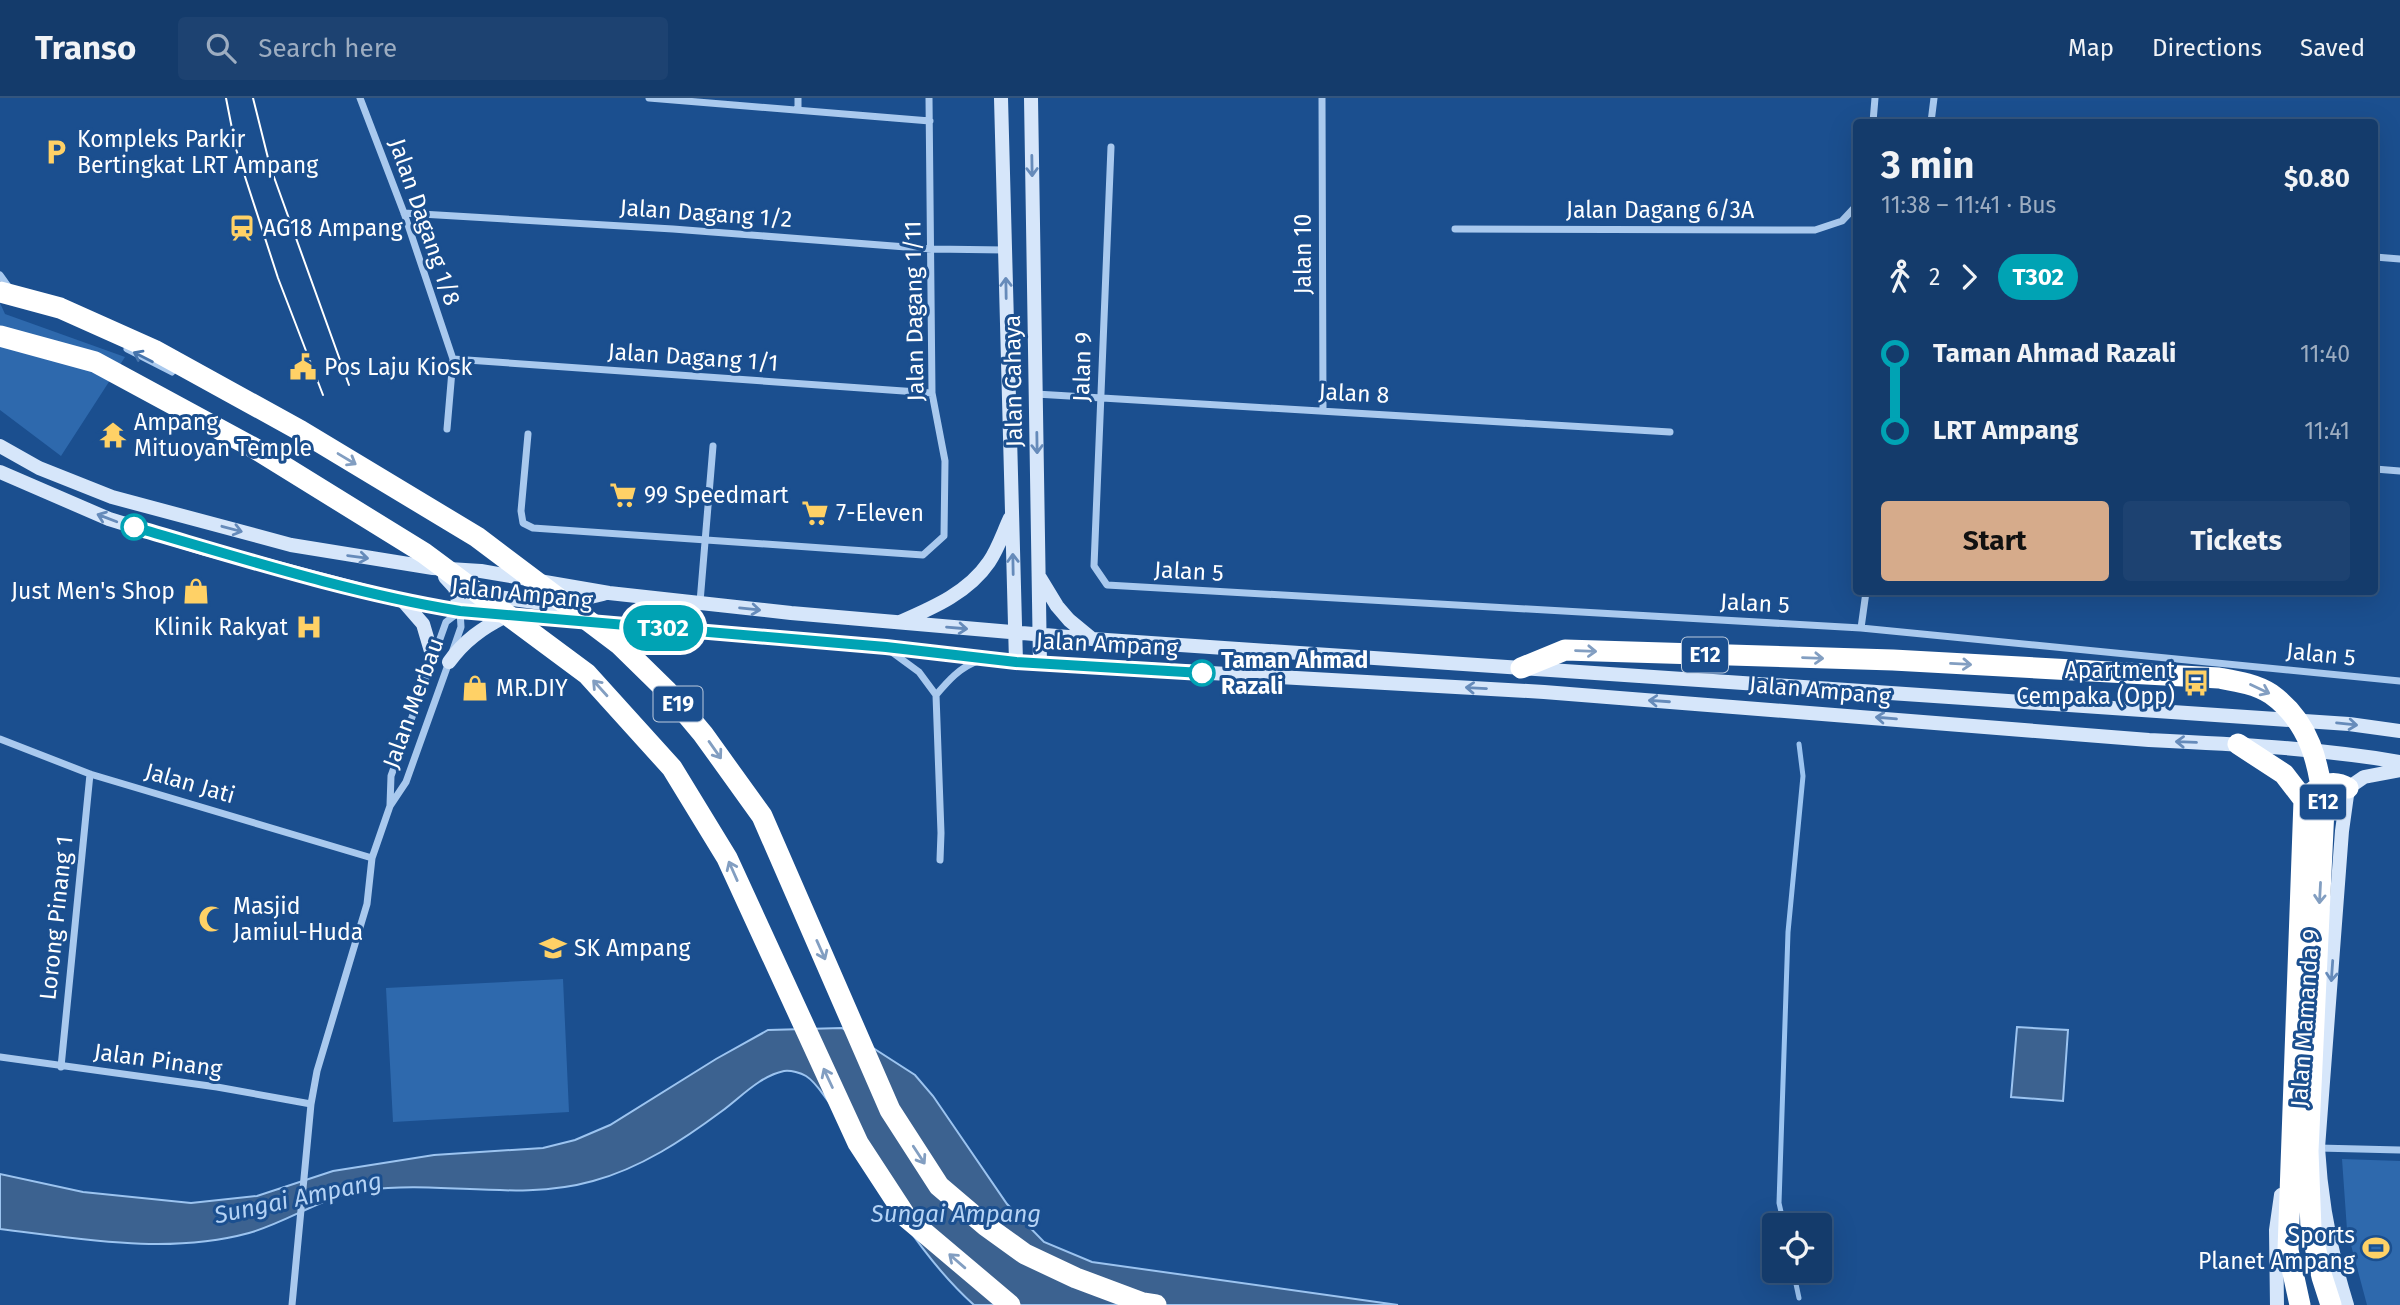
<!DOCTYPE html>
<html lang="en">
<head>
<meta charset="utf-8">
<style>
  body { margin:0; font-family:"Fira Sans",sans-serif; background:#1d4271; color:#f1f3f6; height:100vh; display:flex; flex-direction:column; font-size:26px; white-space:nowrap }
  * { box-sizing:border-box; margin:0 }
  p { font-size:23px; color:#9dadc1 }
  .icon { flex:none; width:38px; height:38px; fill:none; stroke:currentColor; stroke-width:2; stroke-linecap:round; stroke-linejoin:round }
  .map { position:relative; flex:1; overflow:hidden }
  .details { position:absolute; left:1853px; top:21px; width:525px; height:476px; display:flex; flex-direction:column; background:#143b6b; border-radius:7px; box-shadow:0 7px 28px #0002,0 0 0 2px #33557e }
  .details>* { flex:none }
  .badge { padding:0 14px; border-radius:23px; font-size:24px; line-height:46px }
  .fabs { position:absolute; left:1762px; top:1115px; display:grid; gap:14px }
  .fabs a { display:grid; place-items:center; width:70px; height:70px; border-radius:7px; background:#143b6b; box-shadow:0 7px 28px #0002,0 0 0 2px #33557e; font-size:35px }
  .map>.badge { position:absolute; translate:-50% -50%; box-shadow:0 0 0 4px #fff }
  .legs { display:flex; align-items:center; gap:10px; height:77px; padding:0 28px; font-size:23px }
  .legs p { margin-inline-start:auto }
  .overview { display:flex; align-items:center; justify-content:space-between; height:119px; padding:0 28px }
  h1 { font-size:38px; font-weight:700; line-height:52px }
  .primary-button { display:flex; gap:14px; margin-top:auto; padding:14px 28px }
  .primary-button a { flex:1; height:80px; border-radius:7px; background:#d6ab8b; color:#111; font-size:28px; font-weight:700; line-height:80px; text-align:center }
  .primary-button a+a { background:#1d4271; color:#f1f3f6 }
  ul { padding:0 28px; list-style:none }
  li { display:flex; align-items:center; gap:24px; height:77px; font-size:26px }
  li i { display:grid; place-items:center; width:10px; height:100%; margin:0 9px; background:currentColor }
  li i::after { content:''; width:18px; height:18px; margin:-9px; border:5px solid; border-radius:50%; background:#143b6b }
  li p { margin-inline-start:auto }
  li:first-child i { background:linear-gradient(#0000 50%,currentColor 0) }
  li:last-child i { background:linear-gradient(currentColor 50%,#0000 0) }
  header { display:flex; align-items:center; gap:42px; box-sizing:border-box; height:98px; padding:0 35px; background:#143b6b; border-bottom:2px solid #33557e }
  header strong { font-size:33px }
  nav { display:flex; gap:38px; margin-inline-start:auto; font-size:24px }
  .search { width:490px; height:63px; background:#1d4271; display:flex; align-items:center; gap:18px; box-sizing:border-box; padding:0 24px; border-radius:7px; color:#9dadc1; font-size:26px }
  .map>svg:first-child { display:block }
</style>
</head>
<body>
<header>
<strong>Transo</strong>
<div class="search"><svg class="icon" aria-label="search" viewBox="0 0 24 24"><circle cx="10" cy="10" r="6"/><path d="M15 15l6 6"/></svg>Search here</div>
<nav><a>Map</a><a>Directions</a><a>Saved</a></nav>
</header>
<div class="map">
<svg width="2400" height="1207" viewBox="0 0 2400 1207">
  <rect width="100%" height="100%" fill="#1b4f8f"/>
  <path fill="#2e69ad" d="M0 205 5 216 125 259 61 358 0 312Z
    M563 881 569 1014 393 1024 386 890Z
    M2342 1061 2400 1063V1207H2367L2347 1132Z"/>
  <path fill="#3c6290" stroke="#9cc4f0" stroke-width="2" d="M2017 929 2068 932 2063 1003 2011 999Z
    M842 930 915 977 933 998 1007 1106 1044 1144 1092 1164 1398 1207H974C936 1173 906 1129 879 1086 861 1057 846 1026 825 999 820 992 814 983 806 978 801 975 791 972 784 973 760 978 741 999 722 1013 683 1042 641 1070 593 1083 519 1104 441 1082 366 1092 324 1097 289 1124 249 1135 168 1157 82 1141 0 1131V1076L83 1094 191 1105 257 1098 333 1073 434 1057 543 1050 575 1042 610 1027 716 961 768 932Z"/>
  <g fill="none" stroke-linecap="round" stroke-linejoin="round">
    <path stroke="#9cc4f0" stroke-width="5" d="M1784 1127 1779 1105 1788 834 1803 678 1799 646
      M1793 1172 1799 1200"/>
    <path stroke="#a9c9ee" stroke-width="7" d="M360 0 404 115 453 261 447 331
      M649 0 930 23
      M798 0V12
      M1322 0 1323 312
      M1873 24 1875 0
      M1931 24 1934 0
      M1111 49 1094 468 1107 487 1861 530 2400 583
      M404 115 673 131 932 151 1005 152
      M1455 131 1815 132 1842 123 1857 107
      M2375 159 2400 161
      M0 177 10 191
      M127 251 172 274
      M453 261 932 295
      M1036 296 1670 334
      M528 336 521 413 523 425 533 430 923 457 944 438 945 363 932 295 929 0
      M2375 371 2400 373
      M700 504 713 348
      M1861 530 1866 494
      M453 552 461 529 460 513
      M889 552 919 574 936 597
      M0 641 90 676 372 760
      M390 707 391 678 446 524 459 514
      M940 762 941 735 936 597C948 583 960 569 978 563
      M0 959 217 989 311 1006
      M61 969 90 676
      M2318 1050 2400 1052
      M292 1207 311 1006 317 973 367 806 372 760 390 708 406 684 449 564"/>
    <path stroke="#d6e6fa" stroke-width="14" d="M1001 0 1016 564
      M1031 0 1040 565
      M0 348 39 370 112 399 291 447 433 470 481 473 609 495 791 515 1092 541 2349 626 2400 633
      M0 374 109 421 206 451 403 503 460 513 886 549 1016 564 1544 594 2149 642C2233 646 2317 650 2400 664
      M445 479 455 490 460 513
      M1040 480 1057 508 1069 522 1092 541
      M403 503 423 526 433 560
      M460 513 480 499 490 498 557 507 603 496
      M900 524C932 510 968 495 989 464 998 451 1003 435 1010 420
      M449 564C464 543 482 530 506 518
      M2277 1207 2276 1132 2281 1097
      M2347 1207C2331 1156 2321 1103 2318 1050L2342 733 2348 690 2364 679 2400 672"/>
    <path stroke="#fff" stroke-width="21" d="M0 194 60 210 154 252 301 333 477 439 619 546 667 593 703 636 762 718 890 1012 939 1088 986 1128 1025 1156 1076 1180 1143 1205 1156 1207
      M0 238 95 264 254 350 424 455 587 576 672 670 727 760 858 1045 907 1120 1010 1207
      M1521 570 1565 552 1893 562 2219 580C2236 583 2256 586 2271 596 2310 624 2319 665 2324 710L2308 1053 2311 1131 2322 1179 2331 1207
      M2238 646 2284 676 2304 702 2288 1152 2300 1207
      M2311 696C2322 685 2335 682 2348 690"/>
    <path stroke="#fff" stroke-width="2" d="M226 0 236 51 278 180 323 297
      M253 0 270 68 349 287"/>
  </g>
  <defs><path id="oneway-shaft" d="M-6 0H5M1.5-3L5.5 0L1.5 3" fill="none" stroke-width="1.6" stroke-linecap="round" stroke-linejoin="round" transform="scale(1.75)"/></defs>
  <g stroke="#668bba">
    <use href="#oneway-shaft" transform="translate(1032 68) rotate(89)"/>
    <use href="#oneway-shaft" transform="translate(1006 190) rotate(-91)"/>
    <use href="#oneway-shaft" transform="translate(1037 345) rotate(89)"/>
    <use href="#oneway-shaft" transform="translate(107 420) rotate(-159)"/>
    <use href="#oneway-shaft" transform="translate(232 431) rotate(15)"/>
    <use href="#oneway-shaft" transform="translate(358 459) rotate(8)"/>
    <use href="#oneway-shaft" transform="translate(1013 466) rotate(-91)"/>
    <use href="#oneway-shaft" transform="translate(750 511) rotate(6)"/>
    <use href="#oneway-shaft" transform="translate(957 530) rotate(5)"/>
    <use href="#oneway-shaft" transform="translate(1476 590) rotate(-177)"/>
    <use href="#oneway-shaft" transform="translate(1659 603) rotate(-176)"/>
    <use href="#oneway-shaft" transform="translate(1886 620) rotate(-175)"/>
    <use href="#oneway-shaft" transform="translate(2347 626) rotate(6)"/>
    <use href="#oneway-shaft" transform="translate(2186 644) rotate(-178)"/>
    <use href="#oneway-shaft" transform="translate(2332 873) rotate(94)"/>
  </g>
  <use stroke="#4674ac" href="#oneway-shaft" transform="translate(143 259) rotate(-153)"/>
  <g stroke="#829ec1">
    <use href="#oneway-shaft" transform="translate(347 361) rotate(31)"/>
    <use href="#oneway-shaft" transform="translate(1586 553) rotate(2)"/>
    <use href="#oneway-shaft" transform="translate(1813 560) rotate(2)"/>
    <use href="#oneway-shaft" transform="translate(1961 566) rotate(3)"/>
    <use href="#oneway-shaft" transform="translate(600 590) rotate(-132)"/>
    <use href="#oneway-shaft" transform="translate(2260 591) rotate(25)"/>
    <use href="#oneway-shaft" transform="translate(715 652) rotate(55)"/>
    <use href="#oneway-shaft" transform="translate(733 773) rotate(-114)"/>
    <use href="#oneway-shaft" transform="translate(2320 795) rotate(93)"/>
    <use href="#oneway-shaft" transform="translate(821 852) rotate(66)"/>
    <use href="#oneway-shaft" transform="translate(828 980) rotate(-115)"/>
    <use href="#oneway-shaft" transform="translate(919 1057) rotate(57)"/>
    <use href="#oneway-shaft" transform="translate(957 1163) rotate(-139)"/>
  </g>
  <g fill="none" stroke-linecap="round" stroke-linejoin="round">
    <g stroke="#fff" stroke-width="16">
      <path id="line-1" d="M134 429C241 460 350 495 460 513L886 549 1016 564 1202 575"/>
    </g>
    <use href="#line-1" stroke="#00a3b4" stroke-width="10"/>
  </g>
  <defs>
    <g id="parking-bare" transform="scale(2.1)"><path d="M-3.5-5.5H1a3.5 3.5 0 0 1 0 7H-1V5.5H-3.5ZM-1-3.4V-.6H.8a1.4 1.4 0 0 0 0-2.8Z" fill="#ffd166" stroke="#1b4f8f" stroke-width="2.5" paint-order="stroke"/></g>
    <g id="station-bare" transform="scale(2.1)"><path d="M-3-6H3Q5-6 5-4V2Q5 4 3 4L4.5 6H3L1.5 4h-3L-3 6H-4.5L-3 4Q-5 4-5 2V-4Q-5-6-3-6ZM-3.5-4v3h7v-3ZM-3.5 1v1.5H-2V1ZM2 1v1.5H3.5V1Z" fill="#ffd166" stroke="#1b4f8f" stroke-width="2.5" paint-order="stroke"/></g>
    <g id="civic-bare" transform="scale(2.1)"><path d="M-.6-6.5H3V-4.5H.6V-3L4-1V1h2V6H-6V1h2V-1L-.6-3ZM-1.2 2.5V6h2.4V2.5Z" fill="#ffd166" stroke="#1b4f8f" stroke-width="2.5" paint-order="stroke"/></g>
    <g id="temple-bare" transform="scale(2.1)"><path d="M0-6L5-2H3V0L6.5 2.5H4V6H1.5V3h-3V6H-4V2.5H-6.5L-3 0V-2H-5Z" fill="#ffd166" stroke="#1b4f8f" stroke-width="2.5" paint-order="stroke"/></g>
    <g id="supermarket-bare" transform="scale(2.1)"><path d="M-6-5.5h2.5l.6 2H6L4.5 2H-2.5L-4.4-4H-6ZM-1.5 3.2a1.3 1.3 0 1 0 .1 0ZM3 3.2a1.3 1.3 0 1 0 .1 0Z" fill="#ffd166" stroke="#1b4f8f" stroke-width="2.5" paint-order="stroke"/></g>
    <g id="shop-bare" transform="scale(2.1)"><path d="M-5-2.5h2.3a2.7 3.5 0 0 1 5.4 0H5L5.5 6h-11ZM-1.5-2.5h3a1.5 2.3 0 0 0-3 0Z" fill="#ffd166" stroke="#1b4f8f" stroke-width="2.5" paint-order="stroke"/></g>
    <g id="hospital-bare" transform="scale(2.1)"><path d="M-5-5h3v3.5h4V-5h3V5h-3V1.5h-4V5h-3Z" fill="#ffd166" stroke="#1b4f8f" stroke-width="2.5" paint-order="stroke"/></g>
    <g id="bus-bare" transform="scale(2.1)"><path d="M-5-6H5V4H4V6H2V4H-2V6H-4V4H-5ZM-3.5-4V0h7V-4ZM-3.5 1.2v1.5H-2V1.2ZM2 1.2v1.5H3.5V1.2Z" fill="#ffd166" stroke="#1b4f8f" stroke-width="2.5" paint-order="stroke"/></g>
    <g id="mosque-bare" transform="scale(2.1)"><path d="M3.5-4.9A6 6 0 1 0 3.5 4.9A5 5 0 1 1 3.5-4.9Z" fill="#ffd166" stroke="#1b4f8f" stroke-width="2.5" paint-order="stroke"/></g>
    <g id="school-bare" transform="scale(2.1)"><path d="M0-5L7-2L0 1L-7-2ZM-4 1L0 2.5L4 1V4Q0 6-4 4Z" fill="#ffd166" stroke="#1b4f8f" stroke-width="2.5" paint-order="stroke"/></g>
    <g id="stadium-bare" transform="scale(2.1)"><path d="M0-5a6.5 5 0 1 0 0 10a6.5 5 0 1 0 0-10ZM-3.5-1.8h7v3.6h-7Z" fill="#ffd166" stroke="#1b4f8f" stroke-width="2.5" paint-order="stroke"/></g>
  </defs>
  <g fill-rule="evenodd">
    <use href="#parking-bare" x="56" y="54"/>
    <use href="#station-bare" x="242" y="130"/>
    <use href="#civic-bare" x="303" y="269"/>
    <use href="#temple-bare" x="113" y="337"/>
    <use href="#supermarket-bare" x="623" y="397"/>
    <use href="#supermarket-bare" x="815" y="415"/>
    <use href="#shop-bare" x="196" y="493"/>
    <use href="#hospital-bare" x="309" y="529"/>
    <use href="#bus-bare" x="2196" y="585"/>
    <use href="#shop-bare" x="475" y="590"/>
    <use href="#mosque-bare" x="212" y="821"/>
    <use href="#school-bare" x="553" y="850"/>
    <use href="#stadium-bare" x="2376" y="1150"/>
  </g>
  <g fill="#fff" stroke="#00a3b4" stroke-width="3.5">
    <circle cx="134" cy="429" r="12"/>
    <circle cx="1202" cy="575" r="12"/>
  </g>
  <g text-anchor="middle" stroke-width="6" stroke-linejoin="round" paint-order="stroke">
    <g fill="#1b4f8f" stroke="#bbcadd" stroke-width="2">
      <rect x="1682" y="539.5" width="46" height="35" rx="5"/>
      <rect x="653.5" y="588.5" width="49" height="35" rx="5"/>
      <rect x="2300" y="686.5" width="46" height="35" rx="5"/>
    </g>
    <g font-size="21" font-weight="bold" fill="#fff">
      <text x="1705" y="564">E12</text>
      <text x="678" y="613">E19</text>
      <text x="2323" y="711">E12</text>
    </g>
    <g font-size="23" fill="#fff" stroke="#1b4f8f" text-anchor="start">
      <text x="77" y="49">Kompleks Parkir<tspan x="77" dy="26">Bertingkat LRT Ampang</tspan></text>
      <text x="263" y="138">AG18 Ampang</text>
      <text x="324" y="277">Pos Laju Kiosk</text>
      <text x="134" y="332">Ampang<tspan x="134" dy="26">Mituoyan Temple</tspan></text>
      <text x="644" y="405">99 Speedmart</text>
      <text x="836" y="423">7-Eleven</text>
      <text x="175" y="501" text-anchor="end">Just Men's Shop</text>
      <text x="288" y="537" text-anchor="end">Klinik Rakyat</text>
      <text x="2175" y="580" text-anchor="end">Apartment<tspan x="2175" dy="26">Cempaka (Opp)</tspan></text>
      <text x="496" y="598">MR.DIY</text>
      <text x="233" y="816">Masjid<tspan x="233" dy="26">Jamiul-Huda</tspan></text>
      <text x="574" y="858">SK Ampang</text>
      <text x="2355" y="1145" text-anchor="end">Sports<tspan x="2355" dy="26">Planet Ampang</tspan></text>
    </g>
    <g font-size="23" fill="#fff" stroke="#1b4f8f">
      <text x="1660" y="120">Jalan Dagang 6/3A</text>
      <text transform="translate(706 115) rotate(4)" y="8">Jalan Dagang 1/2</text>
      <text transform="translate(425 124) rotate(71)" y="8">Jalan Dagang 1/8</text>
      <text transform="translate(1303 156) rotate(-90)" y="8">Jalan 10</text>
      <text transform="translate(914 213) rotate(-91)" y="8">Jalan Dagang 1/11</text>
      <text transform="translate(693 259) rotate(4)" y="8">Jalan Dagang 1/1</text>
      <text transform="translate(1082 269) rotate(-88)" y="8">Jalan 9</text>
      <text transform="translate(1013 283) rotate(-91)" y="8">Jalan Cahaya</text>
      <text transform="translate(1354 295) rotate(3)" y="8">Jalan 8</text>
      <text transform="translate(1189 473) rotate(3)" y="8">Jalan 5</text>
      <text transform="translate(522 495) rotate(6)" y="8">Jalan Ampang</text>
      <text transform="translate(1755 505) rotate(3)" y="8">Jalan 5</text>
      <text transform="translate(1107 546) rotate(3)" y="8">Jalan Ampang</text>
      <text transform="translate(2321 556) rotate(6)" y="8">Jalan 5</text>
      <text transform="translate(1820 592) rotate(5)" y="8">Jalan Ampang</text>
      <text transform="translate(413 605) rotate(-70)" y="8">Jalan Merbau</text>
      <text transform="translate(190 685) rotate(16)" y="8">Jalan Jati</text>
      <text transform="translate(56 820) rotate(-84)" y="8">Lorong Pinang 1</text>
      <text transform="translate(2305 920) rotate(-86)" y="8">Jalan Mamanda 9</text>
      <text transform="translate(158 962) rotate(8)" y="8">Jalan Pinang</text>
    </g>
    <g font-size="23" font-weight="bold" fill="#fff" stroke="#1b4f8f" text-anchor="start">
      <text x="1221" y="570">Taman Ahmad<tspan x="1221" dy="26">Razali</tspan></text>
    </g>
    <g font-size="24" font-style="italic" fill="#b5d3f5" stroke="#1b4f8f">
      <text transform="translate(298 1100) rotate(-12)" y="8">Sungai Ampang</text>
      <text x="956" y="1124">Sungai Ampang</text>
    </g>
  </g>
</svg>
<div class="fabs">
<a><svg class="icon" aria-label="locate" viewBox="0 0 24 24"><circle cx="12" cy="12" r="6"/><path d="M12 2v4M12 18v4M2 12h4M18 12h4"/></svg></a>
</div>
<b class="badge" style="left:663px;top:530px;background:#00a3b4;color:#fff">T302</b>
<section class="details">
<div class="overview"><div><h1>3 min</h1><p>11:38 – 11:41 · Bus</p></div><b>$0.80</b></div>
<div class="legs"><svg class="icon" aria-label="walk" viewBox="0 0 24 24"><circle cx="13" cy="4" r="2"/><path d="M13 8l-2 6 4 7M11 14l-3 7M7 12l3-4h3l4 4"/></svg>2<svg class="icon" aria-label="forward" viewBox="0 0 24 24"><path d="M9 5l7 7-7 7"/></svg><b class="badge" style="background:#00a3b4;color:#fff">T302</b></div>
<ul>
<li><i style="color:#00a3b4"></i><b>Taman Ahmad Razali</b><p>11:40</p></li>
<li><i style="color:#00a3b4"></i><b>LRT Ampang</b><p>11:41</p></li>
</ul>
<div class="primary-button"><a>Start</a><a>Tickets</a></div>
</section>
</div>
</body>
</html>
